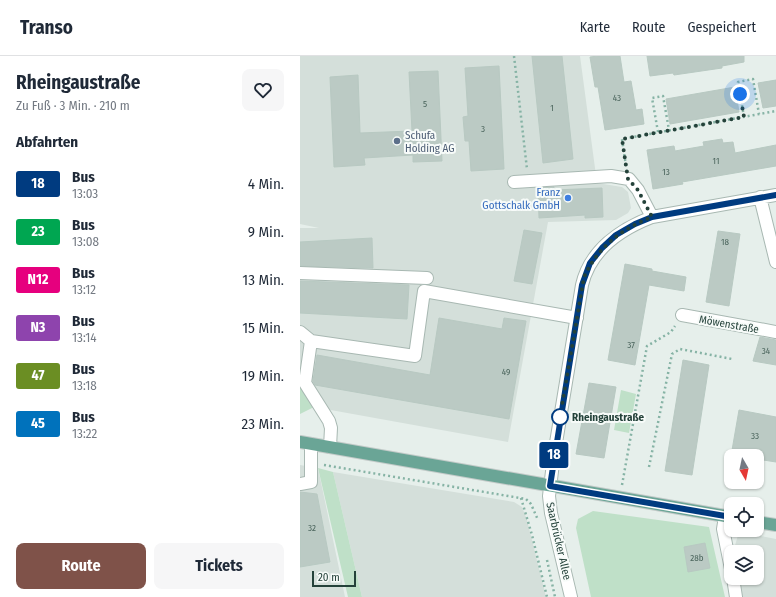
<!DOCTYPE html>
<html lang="de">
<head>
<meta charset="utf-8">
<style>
  body { margin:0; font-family:"Fira Sans Condensed",sans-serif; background:#f6f6f7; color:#1f2937; height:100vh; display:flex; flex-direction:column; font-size:15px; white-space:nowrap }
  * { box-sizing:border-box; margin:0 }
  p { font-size:13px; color:#747a83 }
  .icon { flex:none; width:22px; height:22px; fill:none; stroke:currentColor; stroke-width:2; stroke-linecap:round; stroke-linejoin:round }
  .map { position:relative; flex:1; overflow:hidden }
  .details { display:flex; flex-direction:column; background:#fff; width:300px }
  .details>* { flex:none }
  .badge { padding:0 8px; border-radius:3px; font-size:14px; line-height:26px }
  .needle { width:26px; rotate:171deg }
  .controls { position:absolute; left:424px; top:393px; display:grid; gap:8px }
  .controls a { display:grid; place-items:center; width:40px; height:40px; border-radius:8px; background:#fff; box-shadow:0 1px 3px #0004; font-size:20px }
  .scale { position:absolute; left:12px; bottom:10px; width:44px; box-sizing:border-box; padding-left:4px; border:2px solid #24423a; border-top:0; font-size:11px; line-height:14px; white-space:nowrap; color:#24423a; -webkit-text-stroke:3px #f7fbf9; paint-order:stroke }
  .you { position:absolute; width:20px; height:20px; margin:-10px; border:3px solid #fff; border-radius:50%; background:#1a73e8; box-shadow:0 0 0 6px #1a73e833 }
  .map>.badge { position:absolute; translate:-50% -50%; box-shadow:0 0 0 2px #fff }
  h2 { padding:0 16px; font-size:15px; line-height:36px }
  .round { display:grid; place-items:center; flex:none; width:42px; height:42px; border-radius:8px; background:#f6f6f7 }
  .head { display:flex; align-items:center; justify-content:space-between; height:68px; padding:0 16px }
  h1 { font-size:19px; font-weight:700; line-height:30px }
  .action { display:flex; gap:8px; margin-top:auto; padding:8px 16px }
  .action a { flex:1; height:46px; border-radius:8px; background:#7f5249; color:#fff; font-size:16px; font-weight:700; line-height:46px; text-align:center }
  .action a+a { background:#f6f6f7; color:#1f2937 }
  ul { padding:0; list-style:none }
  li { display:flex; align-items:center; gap:12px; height:48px; padding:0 16px }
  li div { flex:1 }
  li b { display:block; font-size:15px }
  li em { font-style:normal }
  li .badge { min-width:44px; font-weight:700; text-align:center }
  header { display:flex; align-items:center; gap:24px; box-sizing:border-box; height:56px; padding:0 20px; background:#fff; border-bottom:1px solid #e0e1e3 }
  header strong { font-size:19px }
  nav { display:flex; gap:22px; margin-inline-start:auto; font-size:14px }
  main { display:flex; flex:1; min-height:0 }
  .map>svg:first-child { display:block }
</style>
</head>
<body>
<header>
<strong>Transo</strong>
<nav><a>Karte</a><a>Route</a><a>Gespeichert</a></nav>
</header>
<main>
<section class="details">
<div class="head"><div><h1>Rheingaustraße</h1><p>Zu Fuß · 3 Min. · 210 m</p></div><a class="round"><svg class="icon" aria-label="heart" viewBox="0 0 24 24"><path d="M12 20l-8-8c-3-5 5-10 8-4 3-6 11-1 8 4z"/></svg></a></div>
<h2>Abfahrten</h2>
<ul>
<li><span class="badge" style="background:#003b80;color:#fff">18</span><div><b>Bus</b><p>13:03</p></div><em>4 Min.</em></li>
<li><span class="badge" style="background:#00a651;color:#fff">23</span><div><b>Bus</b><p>13:08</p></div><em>9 Min.</em></li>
<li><span class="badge" style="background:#e6007e;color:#fff">N12</span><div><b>Bus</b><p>13:12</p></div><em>13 Min.</em></li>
<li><span class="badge" style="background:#8e44ad;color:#fff">N3</span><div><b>Bus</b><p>13:14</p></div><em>15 Min.</em></li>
<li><span class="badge" style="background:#6b8e23;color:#fff">47</span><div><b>Bus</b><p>13:18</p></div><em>19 Min.</em></li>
<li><span class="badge" style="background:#0072bc;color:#fff">45</span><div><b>Bus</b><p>13:22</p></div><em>23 Min.</em></li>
</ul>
<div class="action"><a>Route</a><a>Tickets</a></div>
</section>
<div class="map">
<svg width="476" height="541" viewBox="0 0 476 541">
  <rect width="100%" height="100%" fill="#e6efeb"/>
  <path fill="#d4dfda" d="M0 0H280L297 127 322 131 328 136 331 152 328 157 316 164 248 166 208 386 14 351 0 321V172H19L0 168Z
    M0 409 18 412 45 541H0Z
    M33 416 214 446 222 451 227 464 246 541H62Z
    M439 476 476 483V541H441L437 522H457V496H433Z"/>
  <path fill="#bfe0c8" d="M0 321 14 351 0 358Z
    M321 334 336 338 329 377 314 374Z
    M18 412 33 416 62 541H48Z
    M293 455 409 471 425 541H291L276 472 278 463Z"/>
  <path fill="#bbcac4" stroke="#b8c9c2" d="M232 0H262L273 103 243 107Z
    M298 0H320L324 26 331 25 336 54 342 53 344 68 305 74 298 31H295L290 1Z
    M347 0H444V6L422 10V12L374 19 373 17 350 20Z
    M199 10 204 113 171 115 169 85H165L163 61 168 60 165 12Z
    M138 15 142 105 113 106V99L64 102 65 109 34 111 30 21 58 19 60 77 112 75 109 16Z
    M476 24V50L463 52 458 27Z
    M435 31 439 56 370 68 366 43Z
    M422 83 423 87 433 86 435 97 476 89V110L382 126 383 128 353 133 347 94 374 90 375 95 404 90 403 86Z
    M254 131V134L302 132 303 161 285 162V159L239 162 238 132Z
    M224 174 242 177 232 228 214 225Z
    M418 175 440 178 429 250 406 246Z
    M72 182 73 212 0 210V186Z
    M325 208 352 213V215L386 221 384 235 349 229 335 309 308 304Z
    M0 225 109 229 107 263 0 257Z
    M139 262 202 273 204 262 226 265 209 363 15 329 13 325 17 299 130 319Z
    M460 281 476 284V309L453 305Z
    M383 304 409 309 392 419 365 415Z
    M289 327 316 331 304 402 276 398Z
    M439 354 476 361V406L457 403V400H431Z
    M0 436 17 438 30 506 0 511Z
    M405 487 410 512 388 516 384 491Z"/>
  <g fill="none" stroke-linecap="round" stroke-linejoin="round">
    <g stroke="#a8b8b2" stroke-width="14">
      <path id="minor" d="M214 126 311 120 329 123 338 134 352 161
        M460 141 476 206
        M0 217 127 222
        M382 259 476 276
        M0 276 11 285
        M30 391 31 372 29 365 5 327 11 285 115 300 124 235 277 262
        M0 428 11 426V388
        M425 461 423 473 431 513
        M433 522 436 541
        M271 541 251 457 249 440 254 399 282 229C290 194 321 173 352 161L476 139"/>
    </g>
    <g stroke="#c2cac8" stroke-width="14">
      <path id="major" d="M0 386 431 461
        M457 466 476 469"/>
    </g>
    <path stroke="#86b3a5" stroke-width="2.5" stroke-dasharray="2 3" stroke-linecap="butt" d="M214 0 227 113
      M444 61 438 26 453 23 459 58
      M358 76 352 42 363 40 369 74
      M326 110 322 83 476 55
      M24 409 226 443 231 448 238 464
      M349 411 372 298 380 293 432 303
      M322 429 347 290 371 276 375 270
      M221 442 232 479 247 541
      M247 504 255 541"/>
    <use href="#minor" stroke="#fff" stroke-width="12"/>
    <use href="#major" stroke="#6aa596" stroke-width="12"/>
  </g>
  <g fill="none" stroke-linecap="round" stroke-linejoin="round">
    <g stroke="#fff" stroke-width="9">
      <path id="line" d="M431 461 250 430 282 229 290 207 302 192 316 179 335 168 352 161 476 139"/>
    </g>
    <use href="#line" stroke="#003b80" stroke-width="6"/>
    <path stroke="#24423a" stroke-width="4" stroke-dasharray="0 7.2" d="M260 361 284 221C298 191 321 173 352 161L338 134 328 123 322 83 444 61 440 38"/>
  </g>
  <circle fill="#5c6f8a" stroke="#f7fbf9" stroke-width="1.5" cx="97" cy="85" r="4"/>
  <circle fill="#3f7fe0" stroke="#f7fbf9" stroke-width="1.5" cx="268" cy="142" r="4"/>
  <circle fill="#fff" stroke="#003b80" stroke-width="2" cx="260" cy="361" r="8"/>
  <g text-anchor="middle" stroke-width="4" stroke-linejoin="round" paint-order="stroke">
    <g font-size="9" fill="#4a645c">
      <text x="317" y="45">43</text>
      <text x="125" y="51">5</text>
      <text x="252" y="55">1</text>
      <text x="183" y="76">3</text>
      <text x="416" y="108">11</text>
      <text x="366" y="119">13</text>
      <text x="425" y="189">18</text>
      <text x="331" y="292">37</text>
      <text x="466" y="298">34</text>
      <text x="206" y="319">49</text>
      <text x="455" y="383">33</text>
      <text x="12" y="475">32</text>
      <text x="397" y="505">28b</text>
    </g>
    <g font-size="11" fill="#4e5e75" stroke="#f7fbf9" text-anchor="start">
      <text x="105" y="83">Schufa<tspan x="105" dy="13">Holding AG</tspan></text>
    </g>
    <g font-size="11" fill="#366cbe" stroke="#f7fbf9" text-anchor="end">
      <text x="260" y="140">Franz<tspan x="260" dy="13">Gottschalk GmbH</tspan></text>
    </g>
    <g font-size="11" fill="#24423a" stroke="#f7fbf9">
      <text transform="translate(429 268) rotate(10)" y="4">Möwenstraße</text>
      <text transform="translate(259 485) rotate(77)" y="4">Saarbrücker Allee</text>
    </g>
    <g font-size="11" font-weight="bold" fill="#24423a" stroke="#f7fbf9" text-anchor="start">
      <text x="272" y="365">Rheingaustraße</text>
    </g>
  </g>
</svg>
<div class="controls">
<a><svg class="needle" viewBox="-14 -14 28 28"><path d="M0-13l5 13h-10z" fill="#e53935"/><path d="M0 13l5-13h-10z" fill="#747a83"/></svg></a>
<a><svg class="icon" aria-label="locate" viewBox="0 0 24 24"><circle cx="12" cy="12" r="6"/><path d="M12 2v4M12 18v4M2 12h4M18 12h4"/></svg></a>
<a><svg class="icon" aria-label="layers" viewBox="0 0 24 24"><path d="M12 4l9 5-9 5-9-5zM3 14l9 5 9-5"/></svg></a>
</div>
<div class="scale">20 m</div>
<div class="you" style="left:440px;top:38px"></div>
<b class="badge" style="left:254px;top:399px;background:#003b80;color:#fff">18</b>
</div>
</main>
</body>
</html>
